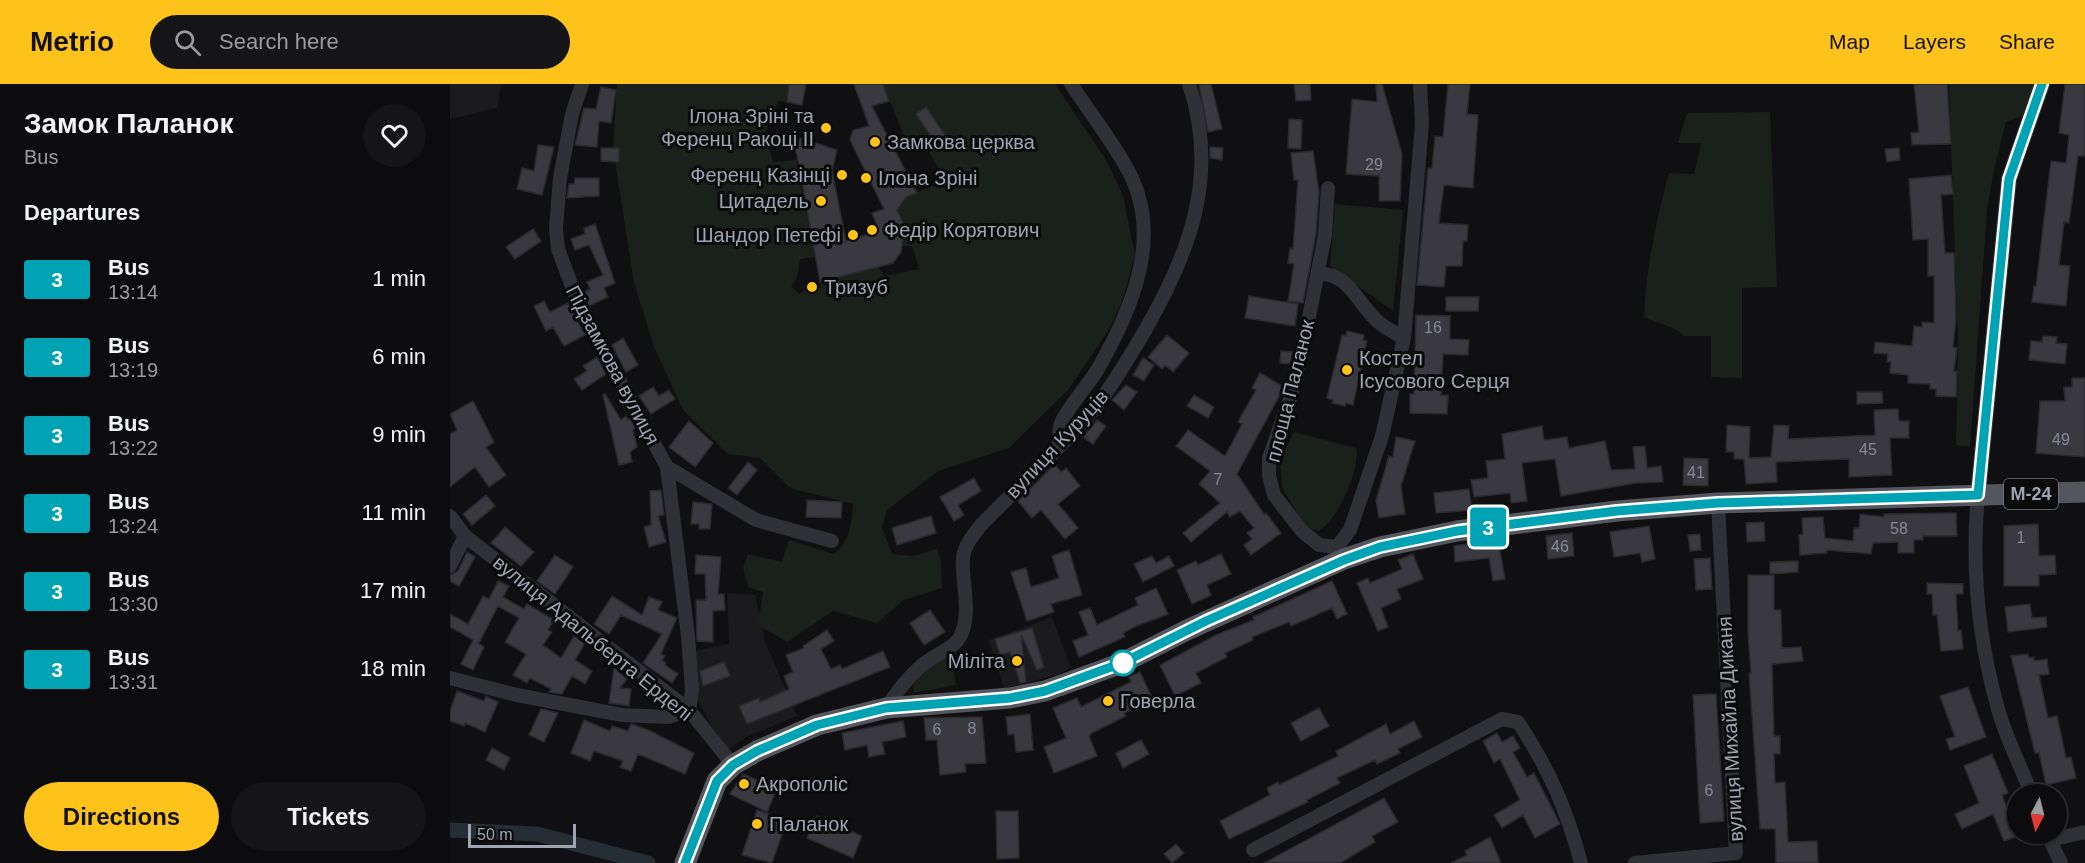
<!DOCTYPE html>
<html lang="en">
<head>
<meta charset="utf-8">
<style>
  body { margin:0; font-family:Helvetica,sans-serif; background:#151416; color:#f1f3f6; height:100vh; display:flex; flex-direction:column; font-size:22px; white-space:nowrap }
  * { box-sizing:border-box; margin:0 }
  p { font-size:20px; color:#9a9b9d }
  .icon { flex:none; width:33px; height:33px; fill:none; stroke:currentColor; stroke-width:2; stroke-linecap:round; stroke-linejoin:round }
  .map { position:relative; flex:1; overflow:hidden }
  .side { display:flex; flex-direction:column; background:#0c0b0d; width:450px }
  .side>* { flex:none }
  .badge { padding:0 12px; border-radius:4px; font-size:21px; line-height:39px }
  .needle { width:39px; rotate:187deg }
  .buttons { position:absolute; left:1557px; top:700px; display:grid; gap:12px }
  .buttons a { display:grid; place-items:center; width:60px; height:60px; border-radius:50%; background:#0c0b0d; box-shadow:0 2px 4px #0004,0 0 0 2px #2c2b2e; font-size:30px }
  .scale { position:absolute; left:18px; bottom:15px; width:108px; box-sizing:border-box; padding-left:6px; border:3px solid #9fa4b3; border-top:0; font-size:16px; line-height:21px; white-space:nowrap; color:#9fa4b3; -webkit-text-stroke:4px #0b0b0c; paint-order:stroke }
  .map>.badge { position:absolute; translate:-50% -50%; box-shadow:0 0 0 3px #fff }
  h2 { padding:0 24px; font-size:22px; line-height:54px }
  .round { display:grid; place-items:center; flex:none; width:63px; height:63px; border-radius:32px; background:#151416 }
  .overview { display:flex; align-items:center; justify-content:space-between; height:102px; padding:0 24px }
  h1 { font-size:28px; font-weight:800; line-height:45px }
  .action { display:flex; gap:12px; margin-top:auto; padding:12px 24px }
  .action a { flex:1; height:69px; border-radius:36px; background:#fdc31b; color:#111; font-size:24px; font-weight:800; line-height:69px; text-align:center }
  .action a+a { background:#151416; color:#f1f3f6 }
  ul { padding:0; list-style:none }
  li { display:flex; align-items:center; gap:18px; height:78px; padding:0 24px }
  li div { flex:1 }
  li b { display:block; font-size:22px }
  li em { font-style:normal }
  li .badge { min-width:66px; font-weight:700; text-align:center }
  header { display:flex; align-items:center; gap:36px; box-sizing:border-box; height:84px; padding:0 30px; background:#fdc31b; color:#111 }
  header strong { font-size:28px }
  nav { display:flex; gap:33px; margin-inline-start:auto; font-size:21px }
  .search { width:420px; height:54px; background:#151416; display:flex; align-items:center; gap:15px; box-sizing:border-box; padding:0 21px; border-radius:33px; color:#9a9b9d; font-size:22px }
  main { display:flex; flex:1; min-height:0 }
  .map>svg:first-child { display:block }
</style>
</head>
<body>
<header>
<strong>Metrio</strong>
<div class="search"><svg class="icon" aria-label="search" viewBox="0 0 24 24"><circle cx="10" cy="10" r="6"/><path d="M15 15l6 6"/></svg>Search here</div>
<nav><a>Map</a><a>Layers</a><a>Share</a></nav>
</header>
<main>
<section class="side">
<div class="overview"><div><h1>Замок Паланок</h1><p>Bus</p></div><a class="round"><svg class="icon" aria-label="heart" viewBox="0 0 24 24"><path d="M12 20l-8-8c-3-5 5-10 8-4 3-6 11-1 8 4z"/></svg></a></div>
<h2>Departures</h2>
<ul>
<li><span class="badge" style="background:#00a3b4;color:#fff">3</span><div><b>Bus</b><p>13:14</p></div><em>1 min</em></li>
<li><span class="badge" style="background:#00a3b4;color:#fff">3</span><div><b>Bus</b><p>13:19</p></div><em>6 min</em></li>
<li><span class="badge" style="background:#00a3b4;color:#fff">3</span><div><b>Bus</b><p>13:22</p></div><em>9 min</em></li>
<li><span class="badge" style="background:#00a3b4;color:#fff">3</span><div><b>Bus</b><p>13:24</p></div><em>11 min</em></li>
<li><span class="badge" style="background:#00a3b4;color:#fff">3</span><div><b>Bus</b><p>13:30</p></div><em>17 min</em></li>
<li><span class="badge" style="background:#00a3b4;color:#fff">3</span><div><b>Bus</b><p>13:31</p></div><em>18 min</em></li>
</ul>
<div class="action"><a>Directions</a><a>Tickets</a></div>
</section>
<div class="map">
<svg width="1635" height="779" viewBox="0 0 1635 779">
  <rect width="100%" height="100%" fill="#100f11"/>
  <path fill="#1b1b1e" d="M0 0H51L47 24 0 35Z
    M277 509 305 511 316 560 347 632 296 653 276 668 246 613 244 567 279 560Z
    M602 533 621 583 608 591 554 604 539 556Z"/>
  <path fill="#1a211b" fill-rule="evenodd" d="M167 0H339L337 18 328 17 316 47 323 78 346 76 365 173 350 175 347 194 341 202 349 210 358 203 371 204 370 198 428 183 435 192 469 185 462 162H452L455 143 446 123 453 120 455 113 496 97 476 63 461 69 433 0H605L658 79 673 112 685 171 672 218 658 247 619 305 559 364 488 387 437 426 432 443 442 470 462 472 487 465 491 476 492 504 454 516 427 539 383 527 337 558 308 541 313 508 298 503 293 484 298 470 332 478 339 456 384 470C401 456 401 441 403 420L340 404 310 374 278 370 233 326 204 263 184 199 163 65ZM476 23 497 55 488 62 466 31Z
    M1499 0H1585L1577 30 1556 38 1543 91 1537 127 1520 363 1506 361 1508 256Z
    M1320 28 1327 203 1292 204V294L1261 293V252H1234C1224 242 1208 240 1194 233 1196 183 1206 138 1219 89L1244 90 1251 59H1228L1237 29Z
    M885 120 953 126 943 227 880 182Z
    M844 348 906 364C911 385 887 438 868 447L856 443 832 404 830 374Z
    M500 572 506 601 464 609C458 590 486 579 500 572Z"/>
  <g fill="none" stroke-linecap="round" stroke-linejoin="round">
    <path stroke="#252d35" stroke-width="15" d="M0 746 87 750 198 779"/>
  </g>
  <path fill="#39393f" stroke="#2a292d" stroke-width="1.5" d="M339 0H356L352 21 337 18Z
    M404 0H433L439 17 422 22 467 109 456 113 447 126 455 143 451 168 443 179 370 198 347 71 342 61 351 54 387 66 382 87 396 157 429 147 422 129 434 125 400 56 403 46 419 42Z
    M761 0 772 45 758 48 749 1Z
    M844 0H860L861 16 846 17Z
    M926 0H932L952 70 950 117H929V92L896 90 902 15 927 18Z
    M998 0H1020L1017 30 1028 31 1023 104 994 101 989 139 1018 141 1017 157H1013L1012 182H996L994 203 967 201 978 84H982L985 52 993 53Z
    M1464 0H1497L1501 60 1462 61 1461 49 1469 48Z
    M1615 0H1635V72H1628L1619 139 1614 138 1609 181 1620 182 1616 222 1582 218 1584 202H1586L1601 77 1616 79 1619 51 1609 49Z
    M151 3 166 6 161 39 149 37 147 63 125 61 134 24 146 25Z
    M476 23 498 55 487 62 466 30Z
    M839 35 852 36 851 65 838 64Z
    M88 61 104 63 92 111 67 105 72 84 84 87Z
    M760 63 773 64 772 76 760 74Z
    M151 64H169V78L151 77Z
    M1449 64 1450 76 1437 78 1435 65Z
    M863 67 869 108 866 150 853 219 838 217 844 180 838 179 840 164 843 165 848 96H844L841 69Z
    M1501 91 1503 110 1491 111 1495 169H1504L1506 234 1503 263 1507 264 1504 287H1507L1506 313 1486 312V305H1480V300L1458 299V291L1440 289 1441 278H1437L1438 270 1424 269 1425 258 1462 262 1464 242 1472 243V238L1484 239V192H1478V155L1463 156 1459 95Z
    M125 94H149V112L117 114 119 100H124Z
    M145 140 165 199 154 204 158 213 139 222 134 208 140 205 137 198 153 191 139 161 125 166 121 155 135 150 134 144Z
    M83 145 91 157 65 175 56 163Z
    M799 212 848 220 845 242 795 234Z
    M996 213H1029L1028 227H996Z
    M94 217 100 228 118 219 135 251 114 262 103 243 96 247 84 222Z
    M966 231 1000 232V255L1019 256 1018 271 993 270 991 311H998L997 330 960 329V310H964Z
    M897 247 914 251 913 256 917 257 903 321 896 319 895 322 882 319 883 316 877 314 892 251 896 252Z
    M717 251 739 269 723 288 715 281 712 285 698 273Z
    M1593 252 1607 253 1606 259 1617 260 1615 280 1579 276 1581 257 1592 258Z
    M173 254 188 281 176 288 162 261Z
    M831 267 843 268 840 280 830 279Z
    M147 273 156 290 132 306 124 295 137 287 133 282Z
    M693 274 704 281 694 297 683 291Z
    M810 289 834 303 787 390 814 430 816 429 831 449 801 471 794 461 802 455 797 449 804 444 790 427 780 433 777 428 741 458 733 449 770 419 749 400 760 387 726 362 738 346 775 372 792 340 788 338 806 306 802 304Z
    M1622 294H1635V373L1586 369 1590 317H1615L1614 303H1622Z
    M676 301 687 308 674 326 662 316Z
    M203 303 209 312 219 306 225 315 201 330 189 312Z
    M1407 308H1432L1433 319 1407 320Z
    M155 310 171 336 176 332 178 336 180 334 186 344 183 346 187 363 180 368 182 378 169 381 153 311Z
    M744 311 764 323 758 334 737 322Z
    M23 317 44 358 36 363 56 391 39 403 25 383 0 403V350L7 346 0 330Z
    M1448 325 1449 337H1459V354H1440L1442 391 1399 393V375L1326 378 1327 398 1296 400 1294 375H1284V368H1276L1277 341 1300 343 1299 374 1321 373 1324 341 1339 342 1338 355 1425 351 1424 326Z
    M647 336 656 342 643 360 633 353Z
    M239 337 263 359 245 383 219 363Z
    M1092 342 1094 356 1117 353 1119 364 1155 357 1161 386 1185 385 1183 363 1195 362 1197 384 1211 382 1213 398 1186 399 1111 412 1105 375 1072 379 1077 417 1061 419 1060 409 1024 413 1021 396 1038 394 1036 377 1055 375 1052 350Z
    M946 353 965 357 951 402 955 430 929 434 926 416 939 372 943 373Z
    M1234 374 1258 375V402L1233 401Z
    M298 378 307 386 287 411 278 404Z
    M605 380 611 388 616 384 630 402 608 420 628 444 615 455 591 426 582 434 568 417Z
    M524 394 531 407 508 421 514 431 504 437 490 413Z
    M1019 405 1022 426 986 429 984 409Z
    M211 406 214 431 208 432 216 458 199 463 194 443 201 441 200 407Z
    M36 411 45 422 22 441 13 430Z
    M357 416 392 418 391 434 356 433Z
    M243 418 262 420 260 445H249V440H241Z
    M1506 429 1507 452H1473V456H1464V469H1448V458L1423 459 1421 470 1377 466V469L1350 471 1349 451 1353 450 1352 434 1373 433 1375 454 1403 457 1404 444H1409L1410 430 1434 433V430Z
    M481 432 486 449 447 461 442 444Z
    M1314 438 1315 457 1297 458 1296 439Z
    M1588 440 1589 472 1605 471 1606 490 1589 491V502H1554V442Z
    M1199 442 1205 475 1192 478 1190 469 1164 473 1160 448Z
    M55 443 84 468 71 482 41 459Z
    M1122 449 1124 472 1098 475 1096 452Z
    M1250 450 1251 466 1240 467 1238 451Z
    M1048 456 1055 495 1043 497 1039 474 1005 478 1004 462Z
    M619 466 632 511 601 520 604 528 577 537 561 488 576 484 581 503 609 494 602 472Z
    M17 468 25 473 9 502 0 497V491L8 487Z
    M771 470 781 490 757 501 761 511 742 520 727 486 746 477 748 481Z
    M963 470 973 495 947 505 951 515 931 524 938 543 928 547 907 499 918 494 920 499 952 485 948 476Z
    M105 471 123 483 105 510 87 497Z
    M246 471 271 473 268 510H274L275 526 263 527V558L247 557 246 516H256L255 490H245Z
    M702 472 706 479 719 472 724 482 693 498 684 480Z
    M1260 474 1262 505 1246 506 1244 475Z
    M1348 477V488L1320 490V478Z
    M1298 491H1324V526H1331L1332 564 1351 563 1353 577 1322 580 1324 652H1330V670H1324L1325 699 1335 698 1338 758 1367 757 1368 779H1326L1325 745H1310L1299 589H1301L1298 549Z
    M48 497 59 502 53 513 74 525 77 520 104 536 98 546 102 548 93 561 111 574 124 552 135 559 125 576 142 587 135 600 122 592 112 610 99 608 101 605 80 594 77 599 63 591 76 570 55 558 69 534 48 522 29 559 27 558 34 563 23 586 11 580 23 556 0 543V530L18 540 33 512 39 515Z
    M882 497 897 530 887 535 882 524 841 542 839 538 802 553 803 556 775 569 777 573 746 589 751 599 725 612 710 581 766 551 804 536 803 533Z
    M1477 499 1513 500V510H1506L1508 547 1511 546 1513 565 1491 567 1487 531H1483L1482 510H1477Z
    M706 504 718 530 684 543 673 549 675 553 629 573 623 557 638 551 629 528 640 524 647 541 688 521 685 514Z
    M162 512 192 531 199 513 212 518 208 526 227 534 211 570 215 572 212 576 216 579 215 581 228 590 222 599 193 579 212 550 171 531 159 550 144 540Z
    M1580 520 1582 534 1596 533 1597 543 1558 548 1555 523Z
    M480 526 495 548 474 561 460 539Z
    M582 544 594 583 587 586 571 550 576 598 570 599 560 568 550 571 545 555Z
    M377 546 384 557 371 565 381 585 390 581 392 585 433 567 440 583 297 640 289 622 309 614 310 618 339 605 334 592 343 588 336 571 354 564 353 562Z
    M1578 570 1579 574 1584 573V577L1597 575 1599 590 1589 591 1598 634 1607 632 1616 674 1621 673 1626 694 1596 701 1589 669H1585L1561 572Z
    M274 578 280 592 253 602 250 587Z
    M164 584 177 595 170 604 181 605 179 622 159 619Z
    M690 588 703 616 674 629 676 632 642 649 639 652 647 672 604 689 594 663 616 654 603 624 627 614 631 623 681 598 679 593Z
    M1518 603 1536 653 1500 666 1496 655 1505 653 1490 612Z
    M7 607 34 617 36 612 48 618 35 648 15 639 14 642 0 637V627Z
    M1266 610 1274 737 1250 739 1243 611Z
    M869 624 879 642 851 657 841 639Z
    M91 625 108 629 94 658 79 651Z
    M580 630 583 666 566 668 564 650 558 651 556 633Z
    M532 633 536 679 515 680 516 688 490 691 487 656H476L474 634Z
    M134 636 160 647 162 642 178 647 181 640 198 646 244 669 235 690 188 670 181 687 170 683 173 677 144 667 140 677 121 669Z
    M453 637 456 653 432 658 435 670 419 673 417 661 395 666 392 649Z
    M964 637 972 653 948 665 950 669 927 680 925 676 887 694 890 699 857 716 858 718 779 755 770 737 820 711 817 704 828 698 829 701 888 672 886 667 936 640 940 650Z
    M1047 649 1052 658 1063 652 1070 664 1063 668 1077 693 1084 689 1110 740 1085 754 1073 731 1052 744 1044 731 1070 716 1050 675 1044 679 1033 657Z
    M691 656 699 670 673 684 666 669Z
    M42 664 60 674 54 686 36 676Z
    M1542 670 1558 709 1552 711 1568 752 1554 757 1543 730 1512 745 1505 730 1529 719 1514 682Z
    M293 690 327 705 317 728 280 710Z
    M934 714 948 738 922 752 925 758 897 775 890 779H814Z
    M307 726 337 736 322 779 292 771Z
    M546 727H568L569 774 547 775Z
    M367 732 412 752 403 774 357 754Z
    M1040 753 1051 779H1001L1017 771 1015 767Z
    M726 760 734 769 722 779 714 770Z"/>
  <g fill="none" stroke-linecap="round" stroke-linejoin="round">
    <path stroke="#303136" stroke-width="14" d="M132 0 122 30 110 94 106 145 108 165 130 224 217 383 306 436 382 457
      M878 104 875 151 852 269 840 315 819 374V392L824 411 852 447 869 461 887 463
      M868 190C894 188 903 210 919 228 928 240 941 247 954 254
      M609 362C610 356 608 346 611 339 616 326 640 299 649 283 682 225 713 153 679 88 663 58 640 29 621 0
      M217 383 238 552 242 607 239 626
      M1528 411C1521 485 1528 554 1548 625 1556 654 1571 683 1582 711
      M0 432 15 452 239 626 283 681
      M894 475 887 463 900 446 932 352 954 254 972 40 970 0
      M0 482 15 452
      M0 594 67 611 172 631 218 633 239 626
      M436 624C447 608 457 594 472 581 483 571 505 565 511 551 522 526 511 498 513 473 515 460 524 450 531 441 567 404 606 369 640 330 660 306 676 278 693 250 739 171 770 92 739 0
      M1597 750 1611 779
      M1600 756 1635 748
      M803 766 1052 635 1068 638C1099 685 1117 726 1131 779
      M1185 779 1286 769 1268 419"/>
    <path stroke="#303136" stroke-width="16" d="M1528 411 1559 95 1592 0"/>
    <path stroke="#54565e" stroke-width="21" d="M235 779 267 697 283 681 307 667 367 641 436 624 560 614 595 607 672 579 737 546 894 475 930 463 1007 447 1167 427 1268 419 1635 408"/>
  </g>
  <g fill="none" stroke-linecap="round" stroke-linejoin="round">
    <g stroke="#fff" stroke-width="14">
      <path id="line" d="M235 779 267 697 283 681 307 667 367 641 436 624 560 614 595 607 672 579 756 537 894 476 930 463 1007 447 1167 427 1268 419 1528 411 1559 95 1592 0"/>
    </g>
    <use href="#line" stroke="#00a3b4" stroke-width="9"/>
  </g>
  <g fill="#fdc31b" stroke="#0b0b0c" stroke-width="2">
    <circle cx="376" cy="44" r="6"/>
    <circle cx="425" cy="58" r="6"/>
    <circle cx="392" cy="91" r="6"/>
    <circle cx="416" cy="94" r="6"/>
    <circle cx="371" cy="117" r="6"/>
    <circle cx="422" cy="146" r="6"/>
    <circle cx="403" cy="151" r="6"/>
    <circle cx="362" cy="203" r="6"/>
    <circle cx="897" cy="286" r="6"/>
    <circle cx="567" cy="577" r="6"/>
    <circle cx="658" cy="617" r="6"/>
    <circle cx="294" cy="700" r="6"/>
    <circle cx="307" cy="740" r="6"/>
  </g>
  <circle fill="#fff" stroke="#00a3b4" stroke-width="3" cx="673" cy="579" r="12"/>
  <g text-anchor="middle" stroke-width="6" stroke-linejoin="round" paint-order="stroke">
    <g font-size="16" fill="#868996">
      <text x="924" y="86">29</text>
      <text x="983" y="249">16</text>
      <text x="1611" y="361">49</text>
      <text x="1418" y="371">45</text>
      <text x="1246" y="394">41</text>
      <text x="768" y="401">7</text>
      <text x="1449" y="450">58</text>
      <text x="1571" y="459">1</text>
      <text x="1110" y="468">46</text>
      <text x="522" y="650">8</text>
      <text x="487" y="651">6</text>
      <text x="1259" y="712">6</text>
    </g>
    <rect fill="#0b0b0c" stroke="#737681" stroke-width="1.5" x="1554" y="395" width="54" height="30" rx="4.5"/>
    <g font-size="18" font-weight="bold" fill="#9fa4b3">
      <text x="1581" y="416">М-24</text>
    </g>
    <g font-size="20" fill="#9fa4b3" stroke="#0b0b0c" text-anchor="start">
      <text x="364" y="39" text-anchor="end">Ілона Зріні та<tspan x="364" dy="23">Ференц Ракоці II</tspan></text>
      <text x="437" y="65">Замкова церква</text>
      <text x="380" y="98" text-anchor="end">Ференц Казінці</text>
      <text x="428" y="101">Ілона Зріні</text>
      <text x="359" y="124" text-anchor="end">Цитадель</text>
      <text x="434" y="153">Федір Корятович</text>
      <text x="391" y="158" text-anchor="end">Шандор Петефі</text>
      <text x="374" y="210">Тризуб</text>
      <text x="909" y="281">Костел<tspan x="909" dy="23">Ісусового Серця</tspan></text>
      <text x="555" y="584" text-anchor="end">Міліта</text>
      <text x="670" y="624">Говерла</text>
      <text x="306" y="707">Акрополіс</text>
      <text x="319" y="747">Паланок</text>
    </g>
    <g font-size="20" fill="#9fa4b3" stroke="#0b0b0c">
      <text transform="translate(163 281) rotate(62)" y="7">Підзамкова вулиця</text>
      <text transform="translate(840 307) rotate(-76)" y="7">площа Паланок</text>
      <text transform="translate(607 360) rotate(-47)" y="7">вулиця Куруців</text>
      <text transform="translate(143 554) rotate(39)" y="7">вулиця Адальберта Ерделі</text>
      <text transform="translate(1280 645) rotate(-93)" y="7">вулиця Михайла Диканя</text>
    </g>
  </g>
</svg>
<div class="buttons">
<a><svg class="needle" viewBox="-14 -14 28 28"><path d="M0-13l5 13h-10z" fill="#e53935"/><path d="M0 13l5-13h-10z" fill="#9a9b9d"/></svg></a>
</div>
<div class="scale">50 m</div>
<b class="badge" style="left:1038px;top:443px;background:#00a3b4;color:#fff">3</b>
</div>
</main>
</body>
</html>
